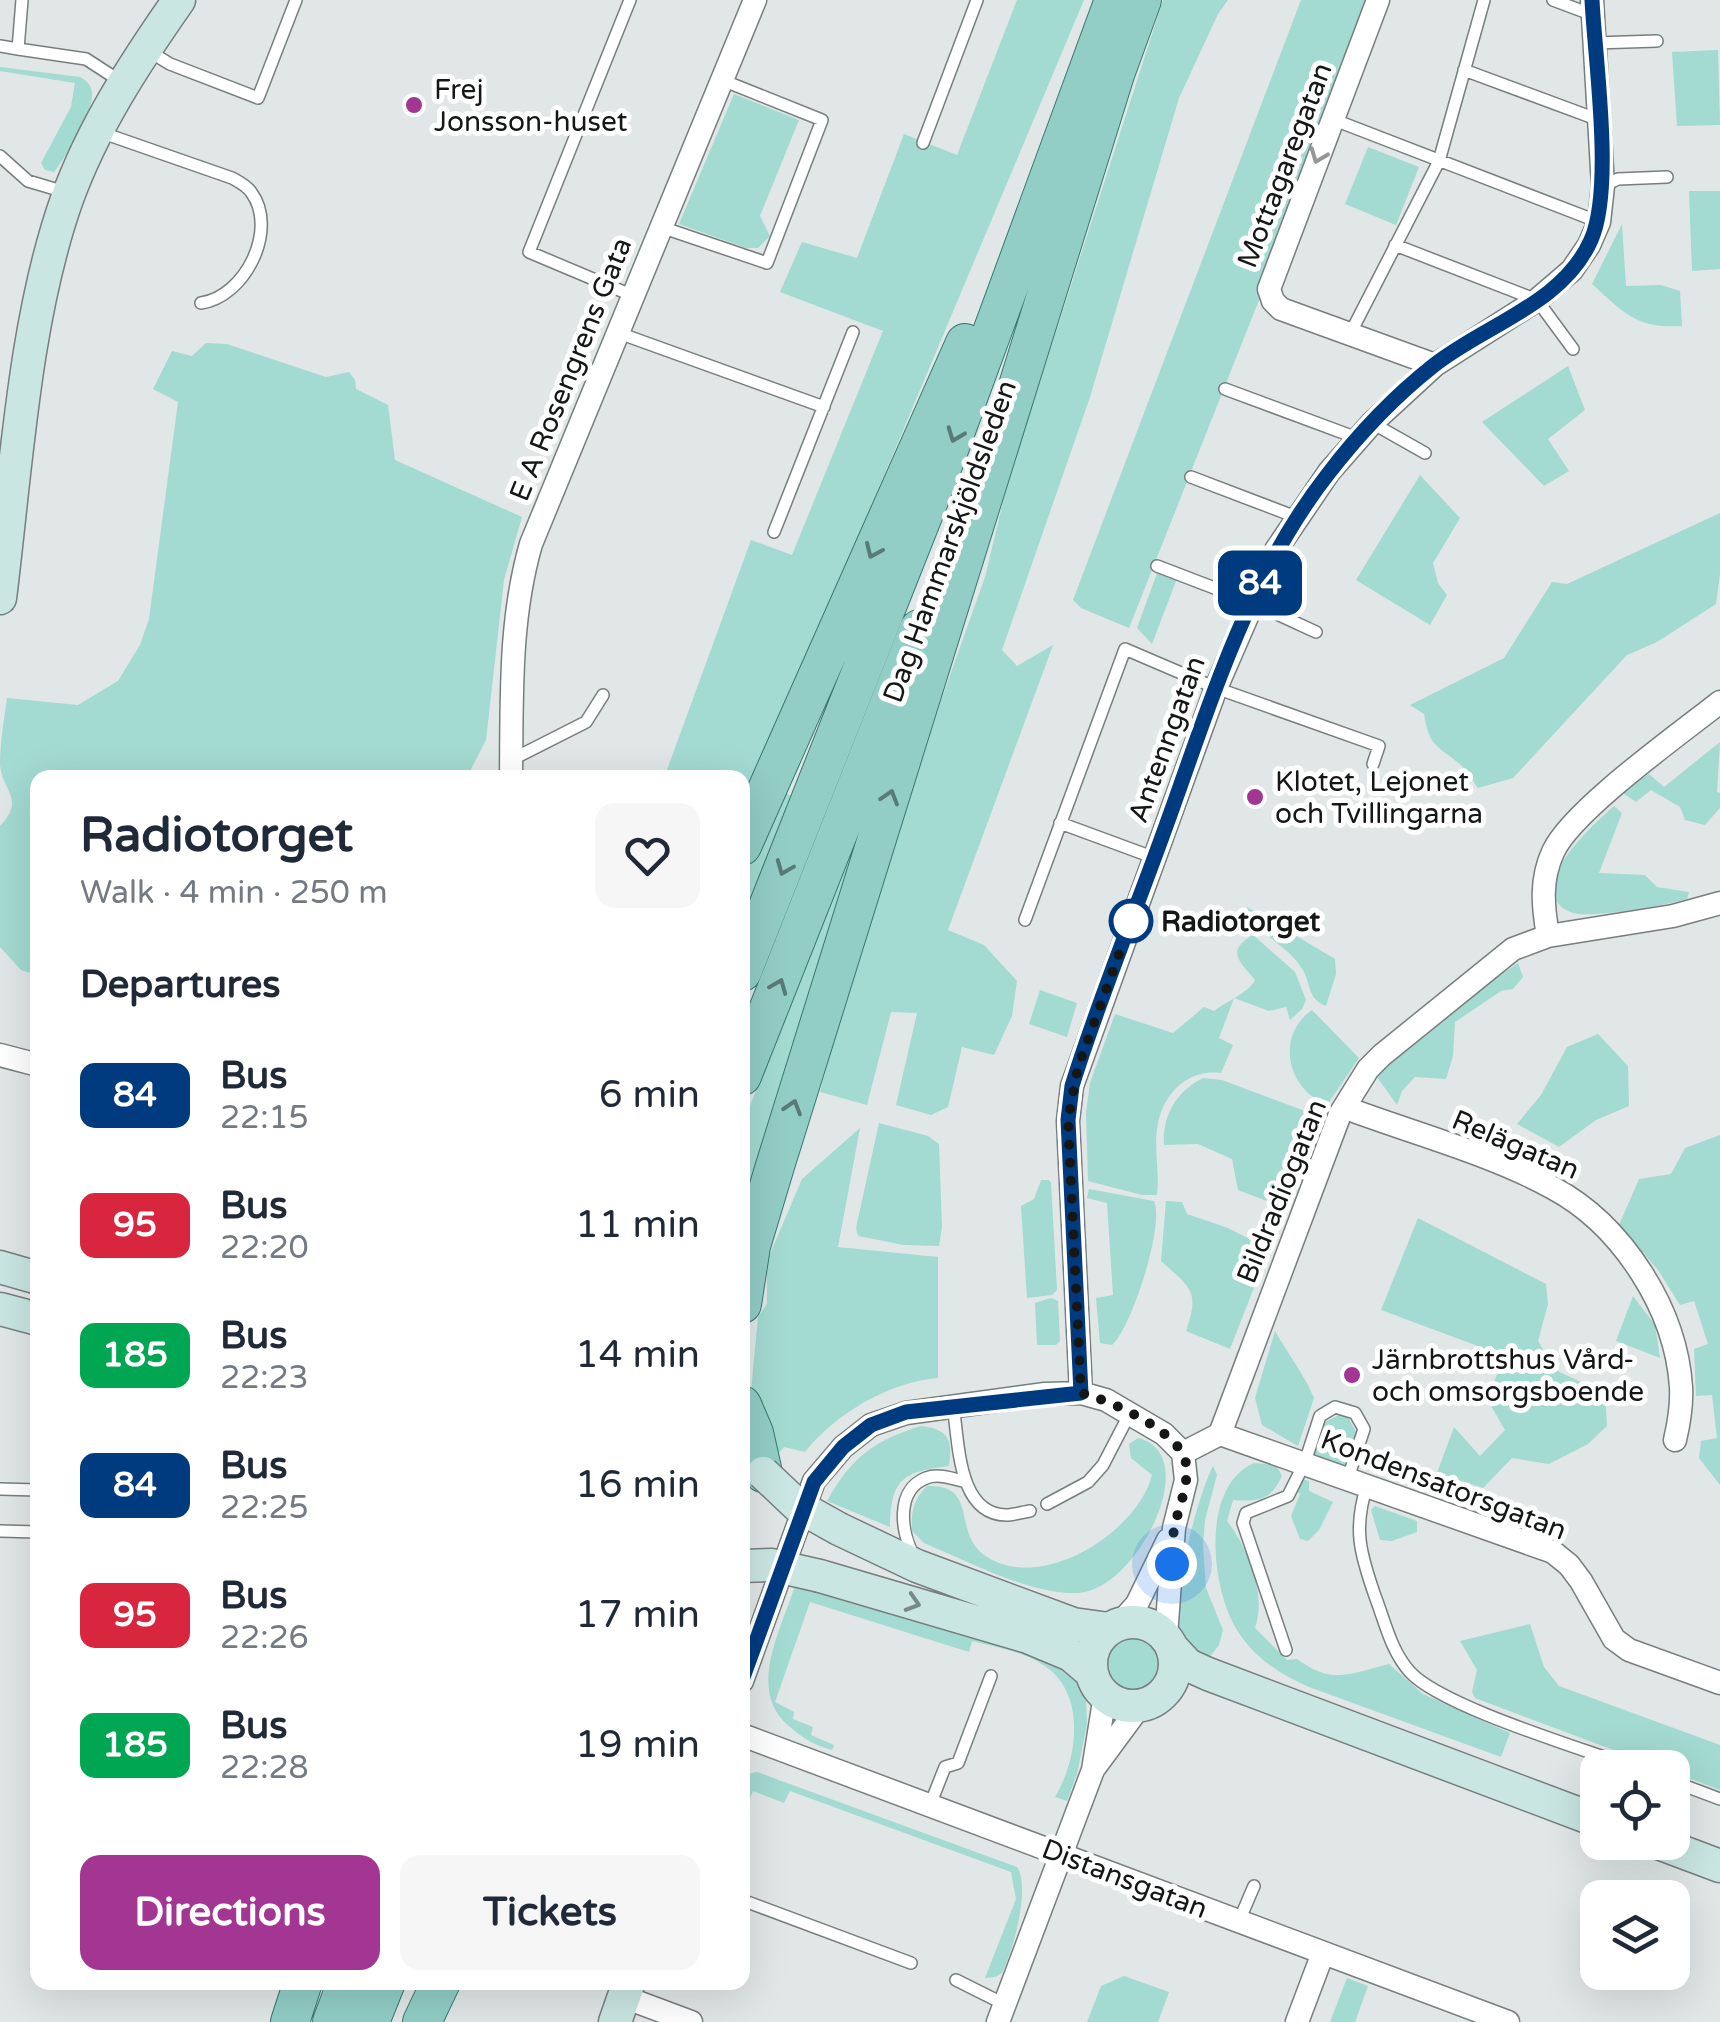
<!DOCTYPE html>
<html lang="en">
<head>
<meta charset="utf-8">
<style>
  body { margin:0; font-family:"Varela Round",sans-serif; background:#f6f6f7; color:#1f2937; height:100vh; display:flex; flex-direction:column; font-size:38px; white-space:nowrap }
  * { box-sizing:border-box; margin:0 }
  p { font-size:32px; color:#747a83 }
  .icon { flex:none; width:55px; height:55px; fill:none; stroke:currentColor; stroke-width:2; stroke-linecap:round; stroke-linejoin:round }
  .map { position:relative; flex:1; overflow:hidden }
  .sheet { position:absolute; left:30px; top:770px; width:720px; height:1220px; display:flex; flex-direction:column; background:#fff; border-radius:20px; box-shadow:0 10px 40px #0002 }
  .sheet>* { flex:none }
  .badge { padding:0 20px; border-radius:15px; font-size:35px; line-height:65px }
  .tools { position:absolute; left:1580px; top:1750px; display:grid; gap:20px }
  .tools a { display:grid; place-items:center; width:110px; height:110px; border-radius:20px; background:#fff; box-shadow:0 10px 40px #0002; font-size:50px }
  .you { position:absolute; width:50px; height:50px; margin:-25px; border:8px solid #fff; border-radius:50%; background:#1a73e8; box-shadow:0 0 0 15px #1a73e833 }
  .map>.badge { position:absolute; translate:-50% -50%; box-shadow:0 0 0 5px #fff }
  h2 { padding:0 50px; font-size:38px; line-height:90px }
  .round { display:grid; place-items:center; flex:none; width:105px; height:105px; border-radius:20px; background:#f6f6f7 }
  .headline { display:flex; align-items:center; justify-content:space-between; height:170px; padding:0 50px }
  h1 { font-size:48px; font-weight:700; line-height:75px }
  .action { display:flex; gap:20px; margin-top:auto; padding:20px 50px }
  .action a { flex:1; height:115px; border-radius:20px; background:#a43693; color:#fff; font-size:40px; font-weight:700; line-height:115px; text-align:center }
  .action a+a { background:#f6f6f7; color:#1f2937 }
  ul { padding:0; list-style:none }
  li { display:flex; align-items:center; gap:30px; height:130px; padding:0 50px }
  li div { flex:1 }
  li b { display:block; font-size:38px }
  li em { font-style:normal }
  li .badge { min-width:110px; font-weight:700; text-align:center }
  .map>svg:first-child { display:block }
</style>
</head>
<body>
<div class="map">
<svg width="1720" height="2022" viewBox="0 0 1720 2022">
  <rect width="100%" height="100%" fill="#e0e7e6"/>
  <path fill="#a3dad1" d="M1017 0H1084L743 811 742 778H664L751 540 792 555 883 331 780 292 802 242 857 258 904 134 957 155Z
    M1163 0H1228L1218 14 1179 98 1090 397 1002 650 1017 666 1053 645 948 930 984 945 1017 981 1012 1016 994 1055 962 1047 948 1107 931 1115 896 1105 917 1013 891 1012 867 1105 820 1092 838 1022 942 698 985 577 1008 481Z
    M1301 0H1378L1129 628 1081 608 1073 600Z
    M1718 50 1720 125 1677 126 1672 52Z
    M0 67 80 77C88 81 93 87 92 97 92 110 63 162 54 172L45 170 41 163 71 107 75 83 0 71Z
    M734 94 799 120 760 216 770 236 758 248H746L679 224Z
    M1368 147 1419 167 1396 225 1345 204Z
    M1689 191H1720V269L1692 271Z
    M1622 224 1626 286 1661 285 1680 291 1682 326C1637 329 1624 313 1592 284Z
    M206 343 227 344 326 377 349 372 355 380 356 389 388 405 395 460 522 517 504 580 486 740 467 777 38 778 37 975 21 970 0 947V826C26 799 2 791 0 765 0 743 4 720 7 698L78 705 118 681 140 645 149 619 178 402 153 389 172 351 192 356Z
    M1568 366 1585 410 1548 439 1569 471 1544 486 1482 422Z
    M1420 475 1460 518 1433 563 1438 583 1447 595 1430 625 1356 580Z
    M1720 513V574L1716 604 1657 642 1627 655 1513 778 1478 788C1472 779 1465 767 1456 761 1434 744 1429 744 1424 714L1410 705 1504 658 1552 582 1567 584Z
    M1157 573 1176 581 1152 644 1137 628Z
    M1720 742 1717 792 1720 793V808L1705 825 1685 820 1680 807 1651 790 1636 802 1621 792 1649 774 1664 787Z
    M778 790 792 796 743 921V873Z
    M1614 806 1622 813 1599 873 1645 875 1657 887 1689 892 1687 899C1666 905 1589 920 1570 912 1520 889 1595 823 1614 806Z
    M857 829 873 834 743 1237V1124Z
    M1247 907 1335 959 1336 974 1326 1006C1306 998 1312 983 1301 967 1286 944 1255 934 1247 907Z
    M1253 935 1295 972 1306 1000 1302 1009 1290 1020 1286 1007 1269 1011 1234 998 1219 1038 1233 1045 1221 1073C1189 1069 1165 1091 1158 1123 1153 1146 1160 1172 1157 1195H1142L1088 1181 1086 1113 1090 1083 1115 1014 1173 1033 1204 1007 1214 1011C1228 1000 1246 995 1255 980 1243 964 1223 952 1253 935Z
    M1518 963 1523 977 1513 989 1501 991 1455 1022 1453 1056 1446 1079 1415 1077 1402 1091 1397 1105 1377 1077C1420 1034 1467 997 1518 963Z
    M1040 990 1077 1003 1067 1037 1029 1024Z
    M1312 1010 1359 1058 1327 1105C1287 1089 1275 1036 1312 1010Z
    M1598 1034 1628 1066 1629 1106 1596 1120 1559 1147 1517 1124 1541 1095 1567 1047Z
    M1203 1078 1222 1080 1321 1117 1285 1208 1238 1190 1232 1159 1198 1144 1164 1145C1162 1115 1177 1091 1203 1078Z
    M879 1123 928 1136 939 1144 942 1227 939 1246 904 1245 858 1236 856 1228Z
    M860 1128 838 1247 938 1257V1378C889 1382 835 1414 805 1452L784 1447 774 1459 751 1391 758 1317 767 1304V1261L802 1179Z
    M1720 1135V1485L1699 1458 1701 1441 1717 1438 1712 1395 1696 1396 1694 1349 1708 1344 1694 1301 1680 1305 1658 1270 1619 1225 1639 1179 1671 1174 1685 1148Z
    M1041 1180H1049L1051 1183 1057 1290 1052 1295 1027 1298 1021 1206 1034 1199Z
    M1089 1189 1154 1201C1165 1225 1131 1329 1112 1345L1100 1343 1096 1298 1113 1295 1107 1203 1087 1198Z
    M1166 1201 1182 1202 1187 1214 1228 1228 1269 1249 1230 1349 1186 1331C1200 1291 1191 1288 1161 1261Z
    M1418 1218 1546 1284 1548 1304 1538 1341 1555 1370 1605 1393 1607 1426 1588 1444 1549 1464 1512 1458 1483 1488 1437 1473 1454 1427 1480 1456 1505 1430 1487 1399 1502 1362 1494 1352 1381 1310Z
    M1633 1296 1655 1325 1660 1358 1616 1341Z
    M1051 1298 1058 1301 1060 1341 1056 1345H1037L1035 1303Z
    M1275 1331C1288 1354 1304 1374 1314 1398L1298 1446 1262 1425 1255 1398Z
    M1339 1415 1348 1417 1356 1432 1345 1466 1314 1455 1325 1422Z
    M921 1426C948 1429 953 1439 949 1466 903 1472 891 1478 890 1527L827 1501C852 1457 873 1441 921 1426Z
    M1138 1438C1205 1454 1137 1590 1078 1593 1031 1595 967 1561 924 1543L912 1531C911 1512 913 1500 927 1486 979 1484 952 1531 984 1555 1040 1595 1138 1532 1152 1475L1131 1458 1129 1444Z
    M1254 1463 1276 1465 1282 1476C1271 1500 1258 1502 1233 1500L1227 1521C1248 1548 1267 1594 1255 1628L1287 1660 1297 1659C1332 1685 1349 1674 1389 1664L1423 1694 1510 1733 1501 1757 1309 1687C1280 1674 1254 1658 1237 1630 1211 1588 1200 1487 1254 1463Z
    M1213 1466 1217 1475 1205 1520 1203 1546 1206 1588 1223 1630 1219 1645 1206 1662C1197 1654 1183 1645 1179 1634 1169 1603 1198 1495 1213 1466Z
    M1300 1478 1309 1481V1491L1333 1502 1319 1530 1308 1541 1300 1539 1291 1516 1300 1494 1295 1490Z
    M1375 1506 1417 1521V1532L1392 1541 1380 1540 1371 1510Z
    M795 1585 1042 1649 1077 1676 1086 1699 1087 1724 1077 1774 1067 1801 1055 1797C1079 1757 1087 1689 1040 1663 1021 1651 994 1647 972 1641L969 1652 810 1602 775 1702 794 1712 793 1719 813 1727 811 1735 834 1745 832 1750C815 1746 803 1738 790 1727 745 1691 782 1629 795 1585Z
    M1530 1624 1544 1667 1559 1686 1720 1745V1790L1673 1772 1672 1768 1659 1767 1475 1698 1472 1692 1477 1670 1460 1641Z
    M1105 1665a28 28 0 1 1 56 0a28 28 0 1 1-56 0Z
    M757 1772 1017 1867C1031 1887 1013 1951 1002 1973L995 1977 985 1978 1016 1899 1011 1872 790 1791 784 1803 753 1791 748 1803 743 1801V1775Z
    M1124 1976 1169 1992 1158 2022H1087L1101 1986Z
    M1347 1978 1368 1986 1355 2022H1330Z"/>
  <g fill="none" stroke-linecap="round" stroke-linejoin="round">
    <g stroke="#777e7d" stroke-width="14">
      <path id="lane" d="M22 0 18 49 86 59 120 81
        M630 0 529 252 631 295
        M1553 0 1593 15
        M1595 43 1657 41
        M0 46 18 49
        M147 50 170 64 258 98 296 0
        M1464 70 1599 120
        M1332 119 1599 222
        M100 132 232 178C239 182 246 185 251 192 279 229 245 297 201 303
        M923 143 977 0
        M0 156 28 181 65 192
        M1603 186 1618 179 1667 177
        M661 227 767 263 822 120 722 80
        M1395 245 1537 300 1573 349
        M616 332 824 407
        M1350 334 1439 161 1484 0
        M1225 389 1357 438
        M1372 423 1425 453
        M1191 477 1296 517
        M774 532 853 332
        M1157 566 1251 602 1316 632
        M511 760 586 722 603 695
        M1060 823 1155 858
        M1025 920 1125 649 1216 688 1379 746 1373 764
        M953 1406C959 1441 957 1514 1006 1515 1013 1515 1023 1512 1030 1511
        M1367 1485C1353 1529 1360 1553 1375 1596 1385 1622 1391 1651 1410 1672 1442 1707 1584 1749 1635 1768
        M0 1489 38 1490
        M1047 1504 1088 1482 1103 1465 1130 1413
        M0 1531 38 1532
        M914 1556C901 1533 895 1490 926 1478 939 1473 954 1479 966 1482
        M1286 1650 1243 1523 1246 1513 1288 1496 1305 1462 1320 1416 1335 1407 1355 1413 1364 1429 1348 1478
        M1672 1781 1720 1799
        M930 1805 945 1767 958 1763 991 1676
        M742 1900 911 1963
        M1239 1921 1254 1886
        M956 1980 1004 2004"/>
    </g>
    <g stroke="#777e7d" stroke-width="25">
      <path id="street" d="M1378 0 1269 289 1273 301 1281 309 1435 365
        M511 778C512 698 509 620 531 544L755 0
        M1548 936C1543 907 1540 880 1553 852 1571 811 1681 733 1720 702
        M0 1055 38 1065
        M1346 1108C1412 1133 1492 1154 1553 1188 1622 1225 1676 1309 1681 1387 1682 1405 1679 1423 1675 1440
        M1081 1393 1068 1121 1072 1086 1216 688 1276 550 1329 472 1372 423 1435 365 1537 300 1572 270 1589 245 1599 222 1603 186 1592 0
        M1220 1434 1553 1552 1569 1565 1581 1581 1614 1639 1629 1650 1720 1683
        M1183 1453 1220 1434 1340 1114 1368 1069 1382 1055 1513 949 1548 936 1673 916 1720 903
        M1121 1622 1137 1604 1168 1540
        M742 1681 814 1481 843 1447 871 1425 906 1413 1045 1394 1081 1393 1106 1400 1164 1434 1183 1453 1186 1480 1174 1528 1166 1636
        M742 1735 1508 2022
        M1095 1767 1140 1706
        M624 1997 691 2022
        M998 2022 1093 1770 1105 1695
        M1297 2022 1323 1953"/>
    </g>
    <g stroke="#777e7d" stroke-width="35">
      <path id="secondary" d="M0 598C16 471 24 320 67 199 93 127 135 63 179 0
        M0 1267 38 1278
        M0 1309 38 1319
        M839 1529 917 1566 1073 1624 1109 1629
        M820 1576 1028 1637 1071 1655 1092 1673
        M1091 1664a42 42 0 1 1 84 0a42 42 0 1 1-84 0Z
        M1174 1650 1188 1665 1208 1674 1598 1821
        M1656 1842 1720 1866
        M615 2022 629 1982"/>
    </g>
    <g stroke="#377870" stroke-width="40">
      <path id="primary" d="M1114 77 1142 0
        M742 846 965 343
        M742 972 947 455 1114 0
        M742 1076 919 629
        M742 1304 751 1246 775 1166 1121 55
        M742 1405 754 1433 763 1473
        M290 2022 303 1982
        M332 2022 347 1982
        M370 2022 386 1982
        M422 2022 441 1982"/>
    </g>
    <use href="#lane" stroke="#fff" stroke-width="11"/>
    <use href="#street" stroke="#fff" stroke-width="22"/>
    <use href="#secondary" stroke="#c9e6e2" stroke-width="32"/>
    <use href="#primary" stroke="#92cdc6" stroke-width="38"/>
    <g stroke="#777e7d" stroke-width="35" stroke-linecap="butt">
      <path id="secondary-bridge" d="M763 1473 798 1506 839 1529
        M742 1566 772 1565 820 1576"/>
    </g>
    <use href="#secondary-bridge" stroke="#c9e6e2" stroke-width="32"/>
  </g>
  <defs><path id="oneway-chevron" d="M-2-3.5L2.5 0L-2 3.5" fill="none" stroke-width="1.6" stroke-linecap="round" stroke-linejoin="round" transform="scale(2.5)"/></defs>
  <use stroke="#959796" href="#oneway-chevron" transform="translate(1318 156) rotate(111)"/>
  <g stroke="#597b77">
    <use href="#oneway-chevron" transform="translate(955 435) rotate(111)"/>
    <use href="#oneway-chevron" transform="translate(873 551) rotate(114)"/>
    <use href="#oneway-chevron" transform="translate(890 797) rotate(-73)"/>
    <use href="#oneway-chevron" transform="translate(784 868) rotate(112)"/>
    <use href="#oneway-chevron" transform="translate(779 986) rotate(-68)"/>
    <use href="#oneway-chevron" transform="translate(793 1107) rotate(-73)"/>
  </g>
  <use stroke="#788986" href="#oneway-chevron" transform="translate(913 1603) rotate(17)"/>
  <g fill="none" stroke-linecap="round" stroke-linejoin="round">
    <g stroke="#fff" stroke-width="22">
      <path id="line" d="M742 1680 814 1482 843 1447 871 1425 906 1412 1081 1393 1068 1120 1072 1086C1098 1002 1132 920 1162 837 1208 712 1245 580 1328 474 1358 435 1395 396 1433 366 1484 325 1563 304 1591 240 1614 188 1595 61 1592 0"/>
    </g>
    <use href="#line" stroke="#003b80" stroke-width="15"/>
    <path stroke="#141716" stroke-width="10" stroke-dasharray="0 18" d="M1131 921 1078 1067 1068 1120 1081 1393C1109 1400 1182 1432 1186 1464 1189 1485 1179 1506 1175 1525 1172 1538 1172 1551 1172 1564"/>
  </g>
  <g fill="#a43693" stroke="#fff" stroke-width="4">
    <circle cx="414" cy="105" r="10"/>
    <circle cx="1255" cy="797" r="10"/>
    <circle cx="1352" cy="1375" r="10"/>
  </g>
  <circle fill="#fff" stroke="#003b80" stroke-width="5" cx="1131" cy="921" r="20"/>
  <g text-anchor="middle" stroke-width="10" stroke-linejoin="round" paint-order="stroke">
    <g font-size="28" fill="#141716" stroke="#fff" text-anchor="start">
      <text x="434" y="99">Frej<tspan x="434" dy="32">Jonsson-huset</tspan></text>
      <text x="1275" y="791">Klotet, Lejonet<tspan x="1275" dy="32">och Tvillingarna</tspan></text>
      <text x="1372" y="1369">Järnbrottshus Vård-<tspan x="1372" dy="32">och omsorgsboende</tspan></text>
    </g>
    <g font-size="28" fill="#141716" stroke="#fff">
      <text transform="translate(1284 165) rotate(-69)" y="10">Mottagaregatan</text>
      <text transform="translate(570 369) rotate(-68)" y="10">E A Rosengrens Gata</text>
      <text transform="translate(949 541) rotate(-70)" y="10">Dag Hammarskjöldsleden</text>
      <text transform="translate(1166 739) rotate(-70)" y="10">Antenngatan</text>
      <text transform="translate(1516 1144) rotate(23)" y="10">Relägatan</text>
      <text transform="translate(1281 1191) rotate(-68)" y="10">Bildradiogatan</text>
      <text transform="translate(1444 1484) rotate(21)" y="10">Kondensatorsgatan</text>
      <text transform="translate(1125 1878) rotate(21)" y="10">Distansgatan</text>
    </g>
    <g font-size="28" font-weight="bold" fill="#141716" stroke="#fff" text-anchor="start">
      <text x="1161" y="931">Radiotorget</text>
    </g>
  </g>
</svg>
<div class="tools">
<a><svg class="icon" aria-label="locate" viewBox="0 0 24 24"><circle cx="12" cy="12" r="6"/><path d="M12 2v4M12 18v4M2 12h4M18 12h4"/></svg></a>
<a><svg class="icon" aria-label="layers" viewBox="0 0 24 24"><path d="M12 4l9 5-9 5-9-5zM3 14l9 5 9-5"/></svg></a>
</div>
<div class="you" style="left:1172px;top:1564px"></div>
<b class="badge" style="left:1260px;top:583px;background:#003b80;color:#fff">84</b>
<section class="sheet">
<div class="headline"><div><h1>Radiotorget</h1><p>Walk · 4 min · 250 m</p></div><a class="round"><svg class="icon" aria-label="heart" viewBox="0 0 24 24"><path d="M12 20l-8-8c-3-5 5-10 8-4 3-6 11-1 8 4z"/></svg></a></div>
<h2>Departures</h2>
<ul>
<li><span class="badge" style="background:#003b80;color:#fff">84</span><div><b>Bus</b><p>22:15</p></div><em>6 min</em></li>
<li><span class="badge" style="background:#d7263d;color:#fff">95</span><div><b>Bus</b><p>22:20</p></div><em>11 min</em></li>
<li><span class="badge" style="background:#00a651;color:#fff">185</span><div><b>Bus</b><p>22:23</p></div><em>14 min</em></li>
<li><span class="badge" style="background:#003b80;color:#fff">84</span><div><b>Bus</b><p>22:25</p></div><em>16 min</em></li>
<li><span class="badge" style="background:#d7263d;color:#fff">95</span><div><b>Bus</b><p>22:26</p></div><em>17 min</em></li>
<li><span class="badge" style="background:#00a651;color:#fff">185</span><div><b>Bus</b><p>22:28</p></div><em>19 min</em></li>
</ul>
<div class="action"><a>Directions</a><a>Tickets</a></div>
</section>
</div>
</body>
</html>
